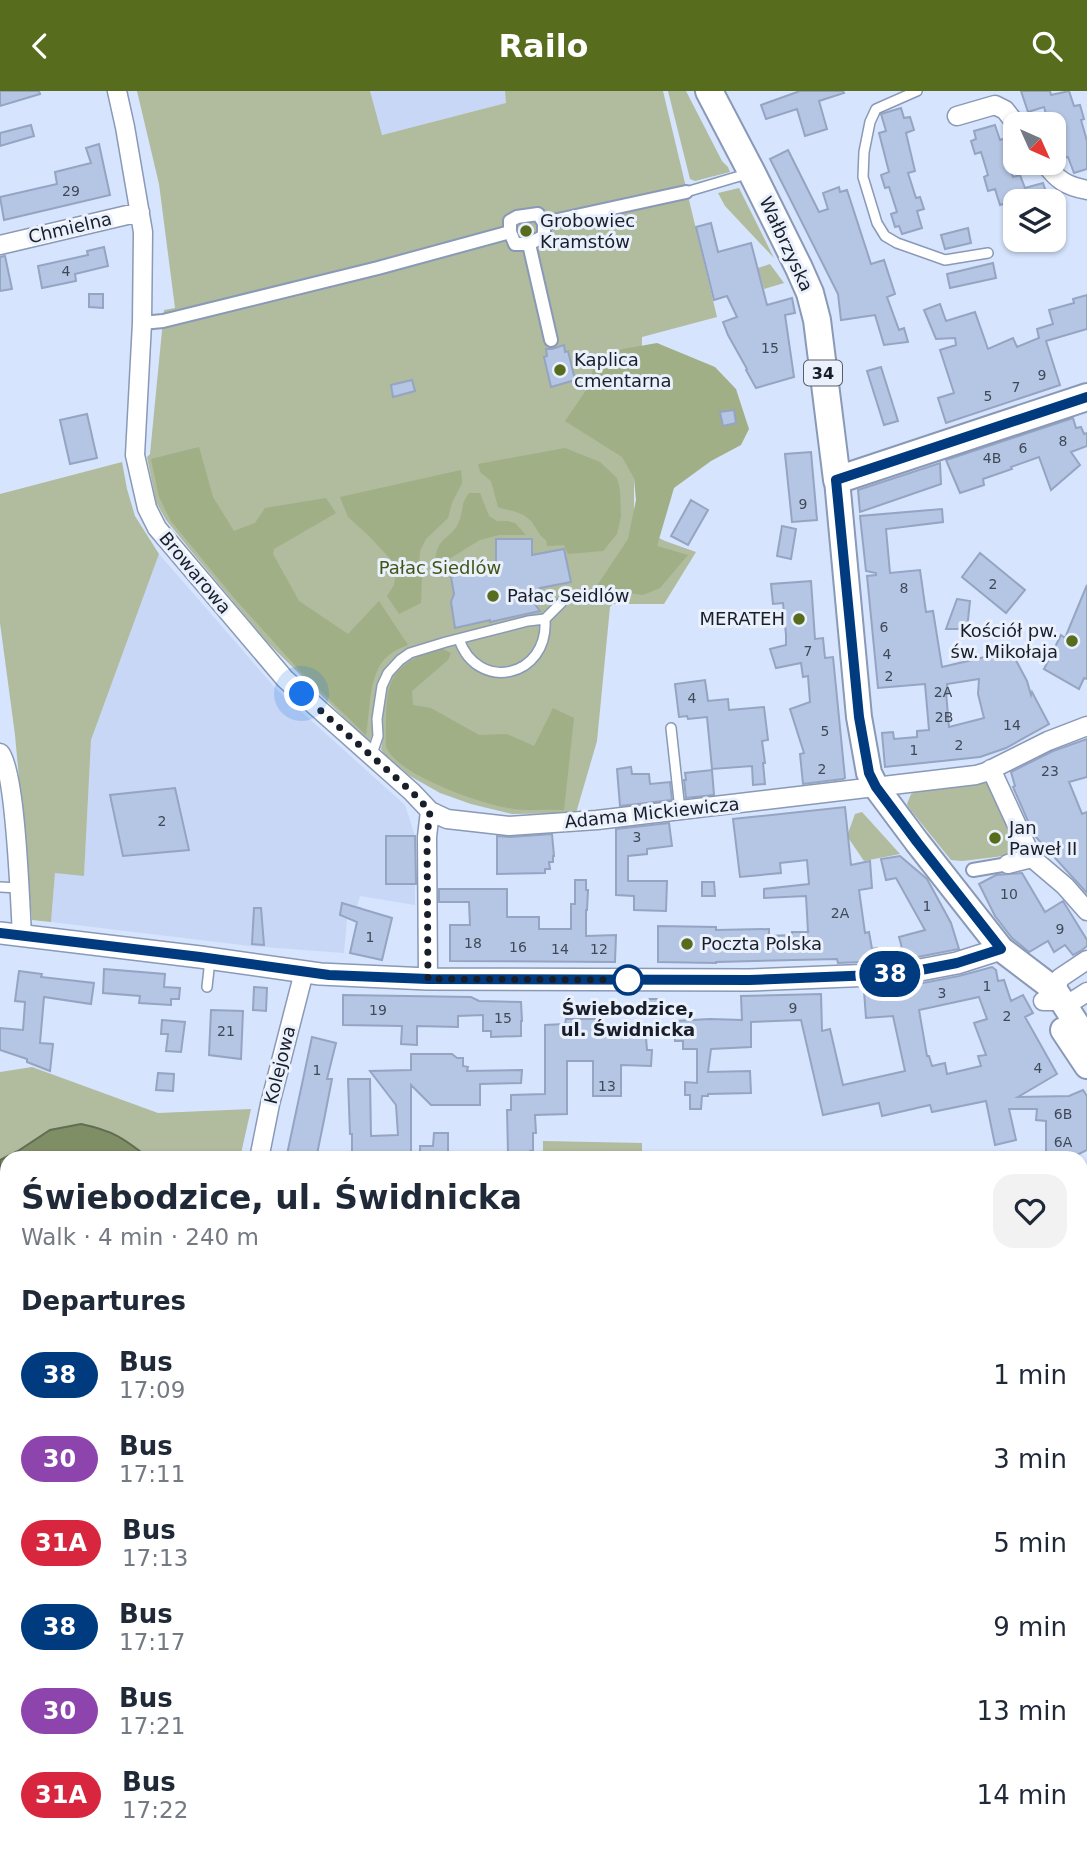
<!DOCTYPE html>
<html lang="en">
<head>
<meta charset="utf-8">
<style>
  body { margin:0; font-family:"DejaVu Sans",sans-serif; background:#f2f2f3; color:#1f2937; height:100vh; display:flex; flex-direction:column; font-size:26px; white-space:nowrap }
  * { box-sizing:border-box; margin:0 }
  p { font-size:23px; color:#747a83 }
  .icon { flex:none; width:38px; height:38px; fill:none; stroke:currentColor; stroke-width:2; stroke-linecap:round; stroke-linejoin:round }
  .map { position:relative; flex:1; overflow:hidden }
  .sheet { position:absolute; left:0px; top:1060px; width:1088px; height:702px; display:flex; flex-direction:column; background:#fff; border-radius:21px 21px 0 0; box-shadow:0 2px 5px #0004 }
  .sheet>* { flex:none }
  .badge { padding:0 14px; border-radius:23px; font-size:24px; line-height:46px }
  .needle { width:46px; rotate:135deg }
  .controls { position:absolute; left:1003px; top:21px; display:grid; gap:14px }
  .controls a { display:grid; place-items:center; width:63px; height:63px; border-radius:14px; background:#fff; box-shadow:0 2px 5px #0004; font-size:35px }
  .you { position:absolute; width:35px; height:35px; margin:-18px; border:5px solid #fff; border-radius:50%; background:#1a73e8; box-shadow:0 0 0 10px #1a73e833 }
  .map>.badge { position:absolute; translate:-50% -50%; box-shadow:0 0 0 4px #fff }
  h2 { padding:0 21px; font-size:26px; line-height:63px }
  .round { display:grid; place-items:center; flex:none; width:74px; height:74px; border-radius:21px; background:#f2f2f3 }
  .summary { display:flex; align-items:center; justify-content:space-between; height:119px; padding:0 21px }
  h1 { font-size:33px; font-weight:800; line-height:52px }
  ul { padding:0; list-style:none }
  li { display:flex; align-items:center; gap:21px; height:84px; padding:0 21px }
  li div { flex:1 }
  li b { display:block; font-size:26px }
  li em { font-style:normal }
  li .badge { min-width:77px; font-weight:700; text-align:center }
  header { display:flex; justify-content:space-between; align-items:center; height:91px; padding:0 21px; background:#576d1d; color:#fff; font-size:32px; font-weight:800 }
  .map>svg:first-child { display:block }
</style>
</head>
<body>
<header><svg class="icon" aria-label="back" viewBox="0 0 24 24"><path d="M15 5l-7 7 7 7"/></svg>Railo<svg class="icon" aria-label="search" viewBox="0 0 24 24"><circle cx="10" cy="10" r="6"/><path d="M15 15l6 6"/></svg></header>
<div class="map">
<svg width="1087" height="1762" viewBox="0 0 1087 1762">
  <rect width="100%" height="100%" fill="#d6e4fd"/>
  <path fill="#c7d7f5" d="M370 0H505L507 12 381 44Z
    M159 463 277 599 405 714 415 745V814L360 805 357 815 362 816 358 830 347 828 344 862 250 855 51 831 55 781 84 784 91 649Z"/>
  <path fill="#b1bb9e" d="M137 0H370L382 44 506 12 505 0H663L717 226 642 246 641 338 634 387V418L641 427 635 435 665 450 696 461 664 513H613L610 516 597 650 576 722 512 723 471 713 440 702 410 685 384 663 381 658 383 646 372 644 369 651 267 551 192 461 166 429 156 411 147 366 150 363 164 219 175 217 159 93Z
    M668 0H686L722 70 728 76 730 81 695 90 690 88Z
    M739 97 774 167 725 115 718 102Z
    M770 173 784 192 764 198 758 177Z
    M122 371 127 398 135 425 159 463 91 649 84 785 55 782 51 831 32 829 15 644 0 532V403Z
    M989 690 1021 763 962 770 951 769 909 717 907 713 911 703 917 700 979 693Z
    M862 721 900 763 864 770 847 745 855 723Z
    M32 976 158 1022 251 1018 240 1067 7 1068V1256H0V981Z
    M543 1050 642 1052V1067H543Z
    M1082 1456 1087 1457V1638H1082Z
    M0 1625H7V1744L0 1745Z
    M27 1755H103L102 1762H28Z
    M547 1755H960V1762H547Z"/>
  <path fill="#a0af86" d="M657 252 715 276 736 298 749 338 741 354 711 370 674 397 657 455 688 464 660 497 643 504 608 499 592 502 628 448 636 409 634 387 622 366 565 330 589 295 595 268 623 258Z
    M199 356 213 406 234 440 255 432 265 417 326 407 336 422 274 458 273 463 299 510 348 543 379 510 408 554C403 556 398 558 393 561 367 577 371 618 366 644L300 580 235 508 171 430 159 406 151 368Z
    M565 357 600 371 617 387 620 399 621 425 617 443 603 460 568 463 564 454 547 455 546 449C538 444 537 437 531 430 521 420 510 420 498 416L491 390 480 381 478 373Z
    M461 379 462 392 452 412 448 427 426 448 420 460 419 477 422 486 421 512 399 523 387 505 394 494 397 475 368 444 348 426 340 406Z
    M469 402H480L489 425 497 430H507L515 432 526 444H499L480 449 436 476C433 444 452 451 460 428 464 416 460 415 469 402Z
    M441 557 451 562 448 569 412 600 413 614 431 617 479 644 507 643 534 655 553 617 574 627 564 719C547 718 530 720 514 718 486 715 395 684 386 655 387 600 380 575 441 557Z"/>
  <path fill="#808e66" stroke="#616d54" stroke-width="2" d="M81 1033C114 1040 123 1047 149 1067L7 1068V1246L0 1249V1069L18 1060 50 1039Z"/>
  <path fill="#b5c6e4" stroke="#94a4c2" stroke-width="2" fill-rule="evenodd" d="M0 0H39L40 3 0 15Z
    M800 0H843L844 2 819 10 827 38 805 45 797 18 766 28 761 14Z
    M1021 0H1050L1051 4 1069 0 1074 15 1080 14 1084 28 1081 29 1087 50V78L1074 82 1068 66 1062 67 1058 53 1062 52 1054 28 1048 30 1044 16 1028 21Z
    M901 17 904 27 910 26 914 39 906 42 915 80 908 82 916 107 920 106 924 118 917 120 922 137 902 143 899 135 895 136 891 123 897 121 889 96 885 97 881 84 889 81 879 42 886 40 881 23Z
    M31 34 34 45 0 55V42Z
    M995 34 1000 49 1006 47 1010 60 1005 62 1013 86 1020 84 1025 97 1043 92 1049 110H1013L1000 114 995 98 988 100 984 86 988 84 981 61 975 63 971 50 976 48 974 40Z
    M99 53 110 104 4 129 0 106 57 93 55 81 91 72 86 57Z
    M788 59 819 121 828 118 823 102 839 96 840 101 847 99 871 173 884 169 895 203 887 206 899 239 904 237 908 251 884 254 875 224 841 229 838 203 770 68Z
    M711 132 718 161 751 152 767 214 792 207 795 222 785 224 794 286 756 297 746 279 747 278 728 244 723 231 737 226 727 205 714 209 696 136Z
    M968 137 971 152 945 158 941 144Z
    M104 156 108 175 75 183 76 190 42 197 38 175 88 164 87 160Z
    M5 165 12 198 0 200V166Z
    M993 172 996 187 950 197 947 183Z
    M89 203H103V217L89 216Z
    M1087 204V238L1046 250 1060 294 946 332 938 307 954 302 940 259 956 254 955 247 936 248 924 219 940 213 946 230 975 221 988 258 1013 247 1017 256 1039 247 1037 238 1053 233 1049 219 1074 212 1073 208Z
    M564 254 565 261 568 260 575 289 551 296 544 266 547 265 546 258H552Z
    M881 276 898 330 884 334 867 280Z
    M412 289 415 300 393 306 391 294Z
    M734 319 736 332 723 335 720 321Z
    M87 323 97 367 70 373 60 329Z
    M1073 327 1076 337 1081 336 1084 343 1087 342V355L1071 361 1080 374 1051 399 1039 366 1011 376 1012 378 983 388 984 394 960 402 946 369Z
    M811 361 817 429 792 431 785 363Z
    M940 372 941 393 860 421 858 399Z
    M691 409 708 419 688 454 671 445Z
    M942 418 943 431 886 438 890 482 920 479 926 521 933 520 942 576 1011 560 1027 590 1031 604 1032 601 1049 633 1006 657 980 666 885 676 882 642 893 641 894 648 917 646V640L929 639 925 593 878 597 867 485 876 484V482L866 480 860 425ZM979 588 978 603 984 627 949 636 946 601H948L947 593Z
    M782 435 796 438 791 468 777 465Z
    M496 448H532V464L564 458 571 491 540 497 541 499 536 500V502L528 504 540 520 490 531V529L455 537 451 511 454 503 451 486 496 474Z
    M980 462 1025 499 1006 522 962 486Z
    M811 490 815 548 823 547 825 567 833 566 845 687 843 688 803 693 800 663 804 662 790 618 810 611 808 585 803 586 801 572 776 577 770 558 786 554V544L783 512 773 513 771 493Z
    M1087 494V588L1084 587 1079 598 1044 578 1061 544 1065 547Z
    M957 508 970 510 967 538H946Z
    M705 589 708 610 728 608 729 619 764 616 768 649 762 650 765 672H763L765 693 753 694 752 675 712 678 707 626 688 628 687 625 679 626 675 593Z
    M1087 648V686L1069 691 1082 723 1087 721V802L1034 744 1013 696 1015 695 1011 681 1053 660Z
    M631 676 632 683H649L650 693 670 691 672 709 620 715 617 678Z
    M712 679 714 704 686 707 684 689H686L685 682Z
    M175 697 189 759 123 765 110 704Z
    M845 716 851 774 870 770 872 797 859 799 865 842 869 841 872 858 877 857 878 859 902 857 899 846 925 839 896 787 886 789 881 768 900 765 927 788 951 832 959 858 902 869 885 870 838 872 837 868 716 871V872L658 871V835L716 836V839L769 838V845L792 844V841H808L806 805 764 807V798L809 793 807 769 780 772 781 782 740 786 733 728Z
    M669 732 672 755 647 758V763L628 765V790H667L666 820 634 819V805L616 804V738Z
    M552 743 554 765H553V771H549L550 778H545V782L497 783V745L510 746Z
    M386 745H415L416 793H386Z
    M1022 782 1045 821 1063 810 1087 849V855L1082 859 1073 864 1065 854 1054 861 1048 850 1029 861 1012 847 995 825 979 793 996 784Z
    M575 789H586V799H588L587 819H586V845L616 844 615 871 450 870V834H470L469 811H439V798H507V826H539V838H571V813H575Z
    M702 791H714L715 805H702Z
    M342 812 392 827 382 869 350 862 357 831 340 824Z
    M254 817H261L264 854 252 853Z
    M992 876 996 879 998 890 1004 889 1011 910 1023 904 1033 922 1025 926 1057 983 1018 1006 1069 1005 1083 999 1087 1005V1059L1069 1068H1046V1030L1036 1029 1037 1018H1009L1016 1049 995 1054 986 1010 932 1021 930 1014 882 1025 879 1012 823 1024 801 929 751 931V956L711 958 708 981 750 980 751 1002 708 1003V1005H702L701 1018H690V1004H685V991L697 992V958H683V950H675L674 930 710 928 742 929 741 905 821 903 822 940 830 938 843 994 905 980 893 925 866 927 864 900 907 897V895L959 885ZM979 906 987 928 974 932 986 964 978 965 981 975 947 983 945 972 932 975 929 965H927L919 919Z
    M104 878 165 883 164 896 180 897 179 908H171V914L139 912 140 905 103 902Z
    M19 880 42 883 41 886 94 892 91 913 44 906 40 952 53 953 50 980 27 971V968L0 959V937L23 939 25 911 15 910Z
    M254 896 267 897 266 920 253 919Z
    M343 904 471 906 479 910 521 911 522 930H521V945L491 946V940H483V924L458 925V936L417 935V954L401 953 402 935 343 934Z
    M643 908H661V925H643Z
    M211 919 243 920 241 968 209 964Z
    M566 928H600L602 933 645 934 647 959H652L651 975 621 974V1005H593V970H567V1023L535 1024 536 1042H533V1060H530V1068H511V1061H508L507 1019H511V1004L545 1003V934L565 933Z
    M162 929 185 931 181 961 166 960 168 943H161Z
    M312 946 336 952 327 988H332L324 1029 316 1068H286Z
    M411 963H452L457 967H463V975L468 976 467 980 522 979 521 992 480 993V1014H431L411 994V1062L352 1064V1043H350L348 988H370L371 1045 398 1044 396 1014 370 980 411 979Z
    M158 982 174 983 173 1000 156 999Z
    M434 1042H448V1068H420V1055H433Z"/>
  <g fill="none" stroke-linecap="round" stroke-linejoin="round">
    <g stroke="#8999b6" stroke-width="12">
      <path id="service" d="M917 0 876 18 870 31 864 61 863 86 877 132 885 145 897 152 945 169 988 162
        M686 101 750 82
        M459 548C477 602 549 587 545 528
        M671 637 680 719
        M369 663 374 657 378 645 377 628 382 595 388 582 400 569 410 562 446 551 528 530 545 528 562 511
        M0 796 19 797
        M207 896 210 869
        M0 1344 7 1343
        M0 1423H7
        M0 1461 7 1459"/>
    </g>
    <g stroke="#8999b6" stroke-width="16">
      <path id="pedestrian" d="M538 123 544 132V145L529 153H515L510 141V130L517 126Z
        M544 132 686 101
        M529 153 551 249
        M142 232 163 230 378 177 510 141
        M973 779 1008 773"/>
    </g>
    <g stroke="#8999b6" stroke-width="21">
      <path id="minor" d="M117 0 125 36 143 141 142 232 135 364 147 417 157 437 285 588 412 701 430 720 447 728 509 735 597 729 976 684 986 681 1048 650 1087 635
        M957 25 995 14 1005 19 1016 33
        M1045 72C1057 89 1066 95 1087 99
        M0 154 140 121
        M0 662C16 679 20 813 22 844
        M991 678 1032 767 1065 795 1087 820
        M1008 773 1032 767
        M428 888 427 746 430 720
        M1055 899 1060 887 1087 869
        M1043 910H1073L1087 901
        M259 1068 270 1013 304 881
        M1082 1316 1087 1315
        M0 1514H7
        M0 1573H7
        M1082 1740 1087 1722
        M495 1755H517
        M211 1762V1755
        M1025 1762 1027 1755"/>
    </g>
    <g stroke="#8999b6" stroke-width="24">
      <path id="tertiary" d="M0 842 200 866 320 883 428 888 749 889 899 883 957 872 1001 858
        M1082 1135H1087
        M0 1269 7 1268"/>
    </g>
    <g stroke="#8999b6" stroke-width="28">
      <path id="secondary" d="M837 389 859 626 869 682 876 696 917 751 1001 858 1055 899 1087 949
        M1063 939 1087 975"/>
    </g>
    <g stroke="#8999b6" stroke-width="30">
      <path id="primary" d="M709 0 752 82 799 177 810 202 817 229 837 389 1087 306"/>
    </g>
    <use href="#service" stroke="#fff" stroke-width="9"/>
    <use href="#pedestrian" stroke="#fff" stroke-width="12"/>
    <use href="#minor" stroke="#fff" stroke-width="18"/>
    <use href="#tertiary" stroke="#fff" stroke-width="21"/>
    <use href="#secondary" stroke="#fff" stroke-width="24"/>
    <use href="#primary" stroke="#fff" stroke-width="26"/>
  </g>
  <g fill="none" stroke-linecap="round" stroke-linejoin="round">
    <g stroke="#fff" stroke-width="16">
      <path id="line" d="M0 842 200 866 329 884 428 888 749 889 900 883 957 872 1001 858 917 751 876 696 869 682 859 626 836 389 1087 306"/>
    </g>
    <use href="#line" stroke="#003b80" stroke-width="10"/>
    <path stroke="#191f2a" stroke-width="7" stroke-dasharray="0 12.6" d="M302 603 412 701 430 720 427 746 428 888 628 889"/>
  </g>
  <g fill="#576d1d" stroke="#eaf1fd" stroke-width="2.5">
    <circle cx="526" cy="140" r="7"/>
    <circle cx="560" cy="279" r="7"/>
    <circle cx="493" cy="505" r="7"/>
    <circle cx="799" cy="528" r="7"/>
    <circle cx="1072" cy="550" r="7"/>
    <circle cx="995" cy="747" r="7"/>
    <circle cx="687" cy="853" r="7"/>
  </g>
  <circle fill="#fff" stroke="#003b80" stroke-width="3.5" cx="628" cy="889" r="14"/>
  <g text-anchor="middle" stroke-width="6" stroke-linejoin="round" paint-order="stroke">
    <g font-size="14" fill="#404958">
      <text x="71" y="105">29</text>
      <text x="66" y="185">4</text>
      <text x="770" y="262">15</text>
      <text x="1042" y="289">9</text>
      <text x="1016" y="301">7</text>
      <text x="988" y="310">5</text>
      <text x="1063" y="355">8</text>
      <text x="1023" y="362">6</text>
      <text x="992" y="372">4B</text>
      <text x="803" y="418">9</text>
      <text x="993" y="498">2</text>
      <text x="904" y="502">8</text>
      <text x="884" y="541">6</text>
      <text x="808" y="565">7</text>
      <text x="887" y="568">4</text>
      <text x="889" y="590">2</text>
      <text x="943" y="606">2A</text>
      <text x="692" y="612">4</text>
      <text x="944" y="631">2B</text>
      <text x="1012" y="639">14</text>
      <text x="825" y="645">5</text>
      <text x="959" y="659">2</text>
      <text x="914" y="664">1</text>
      <text x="822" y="683">2</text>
      <text x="1050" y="685">23</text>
      <text x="162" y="735">2</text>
      <text x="637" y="751">3</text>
      <text x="1009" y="808">10</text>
      <text x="927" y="820">1</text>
      <text x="840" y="827">2A</text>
      <text x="1060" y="843">9</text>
      <text x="370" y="851">1</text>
      <text x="473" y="857">18</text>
      <text x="518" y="861">16</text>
      <text x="560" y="863">14</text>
      <text x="599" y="863">12</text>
      <text x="987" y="900">1</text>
      <text x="942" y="907">3</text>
      <text x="793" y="922">9</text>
      <text x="378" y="924">19</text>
      <text x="1007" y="930">2</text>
      <text x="503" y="932">15</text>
      <text x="226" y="945">21</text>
      <text x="1038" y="982">4</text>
      <text x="317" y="984">1</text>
      <text x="607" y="1000">13</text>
      <text x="1063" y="1028">6B</text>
      <text x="1063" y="1056">6A</text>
    </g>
    <rect fill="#eaf1fd" stroke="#585e69" stroke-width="2" x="804" y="269.5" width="38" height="25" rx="5"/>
    <g font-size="16" font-weight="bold" fill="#191f2a">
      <text x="823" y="288">34</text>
    </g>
    <g font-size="18" fill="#191f2a" stroke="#eaf1fd" text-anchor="start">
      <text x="540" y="136">Grobowiec<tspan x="540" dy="21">Kramstów</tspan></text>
      <text x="574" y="275">Kaplica<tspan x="574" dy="21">cmentarna</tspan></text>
      <text x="507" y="511">Pałac Seidlów</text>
      <text x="785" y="534" text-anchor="end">MERATEH</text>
      <text x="1058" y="546" text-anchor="end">Kościół pw.<tspan x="1058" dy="21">św. Mikołaja</tspan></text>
      <text x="1009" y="743">Jan<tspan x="1009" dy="21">Paweł II</tspan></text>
      <text x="701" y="859">Poczta Polska</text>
    </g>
    <g font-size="18" fill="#191f2a" stroke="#eaf1fd">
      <text transform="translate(70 137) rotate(-13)" y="6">Chmielna</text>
      <text transform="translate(786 153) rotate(65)" y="6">Wałbrzyska</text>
      <text transform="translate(195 482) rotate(50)" y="6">Browarowa</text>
      <text transform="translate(652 722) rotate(-6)" y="6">Adama Mickiewicza</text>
      <text transform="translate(280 974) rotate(-76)" y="6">Kolejowa</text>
    </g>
    <g font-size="18" fill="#435515" stroke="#eaf1fd">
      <text x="440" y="483">Pałac Siedlów</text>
    </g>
    <g font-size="18" font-weight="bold" fill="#191f2a" stroke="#eaf1fd">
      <text x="628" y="924">Świebodzice,<tspan x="628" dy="21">ul. Świdnicka</tspan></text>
    </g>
  </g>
</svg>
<div class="controls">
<a><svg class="needle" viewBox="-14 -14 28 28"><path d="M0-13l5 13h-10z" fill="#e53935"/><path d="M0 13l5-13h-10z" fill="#747a83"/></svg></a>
<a><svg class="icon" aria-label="layers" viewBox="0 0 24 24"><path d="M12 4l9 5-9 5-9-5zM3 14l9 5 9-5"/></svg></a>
</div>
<div class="you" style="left:302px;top:603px"></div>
<b class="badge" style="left:890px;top:883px;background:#003b80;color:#fff">38</b>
<section class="sheet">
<div class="summary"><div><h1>Świebodzice, ul. Świdnicka</h1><p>Walk · 4 min · 240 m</p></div><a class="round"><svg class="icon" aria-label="heart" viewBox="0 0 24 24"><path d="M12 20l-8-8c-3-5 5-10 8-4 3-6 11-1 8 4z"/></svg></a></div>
<h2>Departures</h2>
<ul>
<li><span class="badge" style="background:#003b80;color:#fff">38</span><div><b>Bus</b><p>17:09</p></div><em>1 min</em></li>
<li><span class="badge" style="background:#8e44ad;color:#fff">30</span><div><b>Bus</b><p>17:11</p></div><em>3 min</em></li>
<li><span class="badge" style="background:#d7263d;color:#fff">31A</span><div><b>Bus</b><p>17:13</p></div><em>5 min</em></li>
<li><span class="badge" style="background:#003b80;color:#fff">38</span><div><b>Bus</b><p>17:17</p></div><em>9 min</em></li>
<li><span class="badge" style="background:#8e44ad;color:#fff">30</span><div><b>Bus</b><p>17:21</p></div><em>13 min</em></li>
<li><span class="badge" style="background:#d7263d;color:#fff">31A</span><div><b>Bus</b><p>17:22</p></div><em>14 min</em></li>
</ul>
</section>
</div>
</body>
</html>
